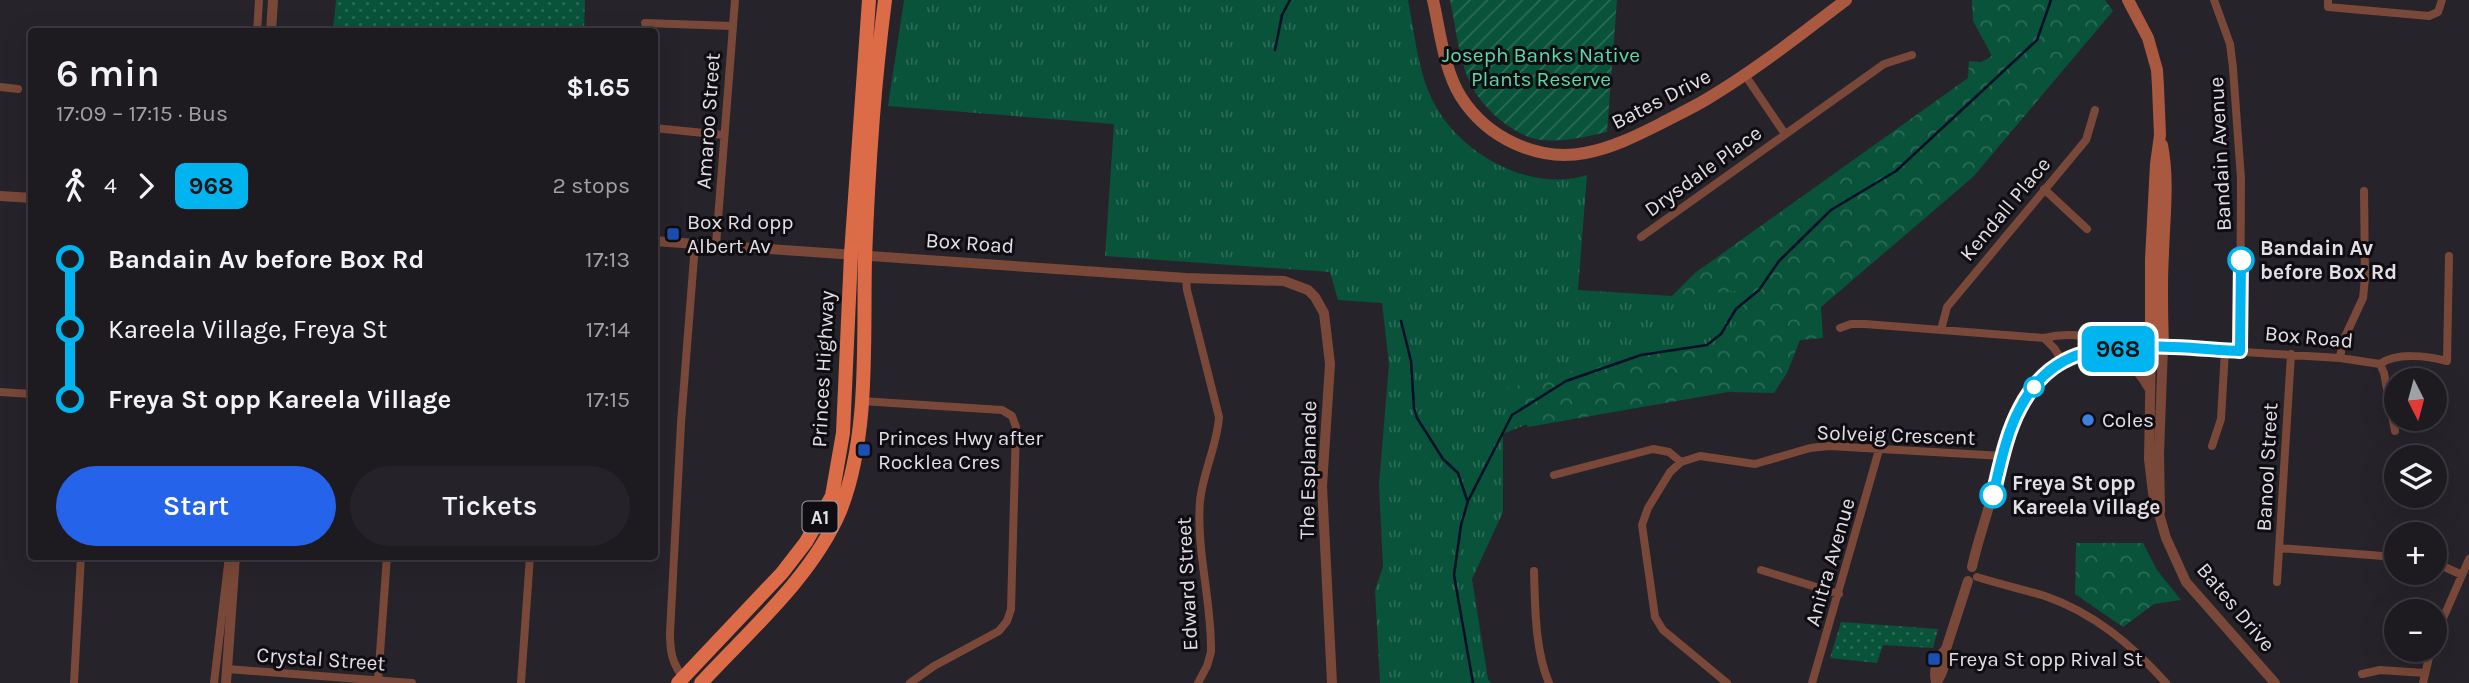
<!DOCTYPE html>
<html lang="en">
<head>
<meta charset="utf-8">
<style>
  body { margin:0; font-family:Karla,sans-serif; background:#252329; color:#f1f3f6; height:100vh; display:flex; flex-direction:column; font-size:26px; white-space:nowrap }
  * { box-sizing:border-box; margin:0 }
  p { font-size:23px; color:#a0a1a5 }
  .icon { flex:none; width:38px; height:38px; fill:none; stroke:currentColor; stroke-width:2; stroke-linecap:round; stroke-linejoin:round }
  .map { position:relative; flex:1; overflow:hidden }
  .details { position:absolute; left:28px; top:28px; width:630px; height:532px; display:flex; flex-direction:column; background:#1d1a20; border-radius:7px; box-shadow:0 7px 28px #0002,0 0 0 2px #3b383e }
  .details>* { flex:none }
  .badge { padding:0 14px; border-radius:10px; font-size:24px; line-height:46px }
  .needle { width:46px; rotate:174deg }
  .tools { position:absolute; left:2384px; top:368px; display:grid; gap:14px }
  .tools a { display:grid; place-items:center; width:63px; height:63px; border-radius:50%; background:#1d1a20; box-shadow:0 7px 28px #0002,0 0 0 2px #3b383e; font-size:35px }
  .map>.badge { position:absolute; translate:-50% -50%; box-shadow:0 0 0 4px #fff }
  .legs { display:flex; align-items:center; gap:10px; height:77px; padding:0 28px; font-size:23px }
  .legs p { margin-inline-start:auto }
  .headline { display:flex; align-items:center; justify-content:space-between; height:119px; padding:0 28px }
  h1 { font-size:38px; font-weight:600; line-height:52px }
  .cta { display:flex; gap:14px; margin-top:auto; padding:14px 28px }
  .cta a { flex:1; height:80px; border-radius:42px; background:#2563eb; color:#fff; font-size:28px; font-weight:600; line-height:80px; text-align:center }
  .cta a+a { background:#252329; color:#f1f3f6 }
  ul { padding:0 28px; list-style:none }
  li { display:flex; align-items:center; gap:24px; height:70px; font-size:26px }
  li i { display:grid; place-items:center; width:10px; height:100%; margin:0 9px; background:currentColor }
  li i::after { content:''; width:18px; height:18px; margin:-9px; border:5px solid; border-radius:50%; background:#1d1a20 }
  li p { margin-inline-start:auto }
  li:first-child i { background:linear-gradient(#0000 50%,currentColor 0) }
  li:last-child i { background:linear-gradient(currentColor 50%,#0000 0) }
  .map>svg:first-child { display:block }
</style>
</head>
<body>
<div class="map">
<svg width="2469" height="683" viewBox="0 0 2469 683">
  <defs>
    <pattern id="grass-tufts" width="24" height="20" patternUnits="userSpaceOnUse" patternTransform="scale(1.75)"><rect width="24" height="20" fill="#08533a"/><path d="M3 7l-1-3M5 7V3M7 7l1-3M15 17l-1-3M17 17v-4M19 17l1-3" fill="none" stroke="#2c6b56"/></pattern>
    <pattern id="forest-crowns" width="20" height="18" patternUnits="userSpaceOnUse" patternTransform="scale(1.75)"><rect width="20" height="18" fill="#08533a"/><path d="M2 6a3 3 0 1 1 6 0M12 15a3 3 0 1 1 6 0" fill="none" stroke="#2c6b56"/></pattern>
    <pattern id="park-dots" width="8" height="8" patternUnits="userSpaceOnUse" patternTransform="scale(1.75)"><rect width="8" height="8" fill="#08533a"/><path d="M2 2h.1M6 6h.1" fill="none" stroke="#2c6b56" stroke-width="1.8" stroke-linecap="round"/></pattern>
    <pattern id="garden-furrows" width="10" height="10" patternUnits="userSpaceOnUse" patternTransform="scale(1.75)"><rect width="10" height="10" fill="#08533a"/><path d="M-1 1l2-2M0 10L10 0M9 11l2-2" fill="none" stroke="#2c6b56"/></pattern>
  </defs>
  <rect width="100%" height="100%" fill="#27232b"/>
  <path fill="url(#grass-tufts)" d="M904 0H1408C1415 35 1418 74 1435 105 1462 155 1531 193 1587 175L1578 290 1673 296 1814 265 1789 366 1655 372 1503 434V512L1472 579 1488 679 1491 683H1380L1375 590 1383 567 1379 485 1389 364 1382 303 1338 300 1330 272 1105 256 1114 124 888 106Z"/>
  <path fill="url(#forest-crowns)" d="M1972 0H2105L2113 11 1973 177 1821 307 1823 338 1800 340 1787 373 1774 393 1728 392 1528 427 1505 389 1645 352 1726 349 1748 290 1672 296 1695 273 1968 78 1969 61 1981 62 1992 56 1973 21Z
    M2076 543H2143L2157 570 2181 600 2154 604 2123 627 2075 594Z"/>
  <path fill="url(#park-dots)" d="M336 0H585L584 31H333Z
    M1841 622 1938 629 1933 648 1883 645 1877 663 1830 658Z"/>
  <path fill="url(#garden-furrows)" d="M1450 0H1617L1607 132C1585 137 1564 142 1542 140 1517 138 1486 111 1474 90 1459 64 1456 28 1450 0Z"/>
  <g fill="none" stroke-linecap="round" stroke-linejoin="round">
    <path stroke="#000e27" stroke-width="2.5" d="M1275 50 1282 15 1290 0
      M1401 321 1411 361 1414 408 1417 418 1443 459 1458 473 1467 500
      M1473 683 1454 575 1461 525 1468 501 1512 415 1566 381 1641 355 1707 345 1721 334 1736 309 1759 290 1779 261 1831 210 1896 171 2037 40 2051 0"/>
    <path stroke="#794838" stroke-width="8" d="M2214 0 2230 44 2233 68 2241 179 2240 351
      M2328 0V7L2429 16 2438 12 2442 0
      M645 23 732 26
      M257 32 259 0
      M1745 75 1785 134
      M0 87 18 89
      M654 128 724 135
      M2044 189 2087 229
      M1641 237 1884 64 1912 55
      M716 245 735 0
      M1186 278 1187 290 1219 417C1217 446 1203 472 1200 501 1196 551 1212 602 1211 652L1207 666 1198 683
      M1840 328 1851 324H1865L2044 338C2072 331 2095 337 2121 347
      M1941 330 1947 307 2086 140 2095 110
      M2044 338 2054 348 2063 362
      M2163 347 2340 358 2380 364C2397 352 2427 356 2447 361L2449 256
      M2340 358 2343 341 2363 298 2365 278 2364 191
      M2380 364 2384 373 2395 431
      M0 392 32 394
      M861 401 1002 410 1012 416 1016 427 1011 609 1007 621 999 631 934 666 910 683
      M2212 446 2221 419 2225 350
      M1554 475 1653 449 1669 452 1681 462
      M2279 548 2396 557
      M2434 562 2462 575
      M1761 570 1839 594
      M1534 571C1535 605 1535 651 1549 683
      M1977 577C1999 584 2022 589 2045 596 2094 613 2132 645 2166 683
      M2277 582 2291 354
      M2434 639 2469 559
      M227 669 412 683
      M2362 674 2380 670 2425 673
      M683 678C672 662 670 652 670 633L681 423 695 244
      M378 681 387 556
      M74 683 81 556
      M214 683 229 556
      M521 683 530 556
      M1727 683 1663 630 1655 617 1642 525 1648 508 1670 472 1681 462 1700 456 1755 464 1810 448 1829 446 2003 456
      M1812 683 1879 450
      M2423 683 2431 649"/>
    <path stroke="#794838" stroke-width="10" d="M271 32 273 0
      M0 196 32 198
      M654 241 1186 278 1284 281 1308 290 1315 297 1324 313 1330 364 1322 486 1332 683
      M2151 347 2149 459 2153 493 2166 538 2186 582 2275 683
      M2090 357C2120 358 2134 360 2149 388
      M1972 567C1977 543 1986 519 1992 495 2006 447 2015 388 2063 361 2092 345 2132 348 2163 347L2159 453 2160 512
      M1936 682C1933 670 1937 658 1946 649
      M226 683 235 556
      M1936 683C1943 673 1947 662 1946 649L1968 581"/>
    <path stroke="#a85940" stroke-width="12" d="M1433 0C1440 31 1444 70 1461 97 1487 138 1538 162 1585 153 1612 148 1636 136 1660 124 1675 116 1692 108 1707 99 1756 70 1801 34 1846 0
      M2128 0 2148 38 2157 70 2158 87 2160 135 2156 164 2151 259V347
      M2162 145C2169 181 2164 218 2163 254 2161 285 2162 316 2163 347"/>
    <path stroke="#dc6c47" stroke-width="14" d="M678 683 782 573 806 542 832 496 843 433 851 254 869 0
      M701 683C749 631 812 577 840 511 870 436 863 339 865 259 868 175 874 84 885 0"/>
  </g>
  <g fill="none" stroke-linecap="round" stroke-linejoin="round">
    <g stroke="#fff" stroke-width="16">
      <path id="line-1" d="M1993 495C2000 466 2006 434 2020 408 2030 389 2045 371 2064 361 2107 337 2191 349 2240 351L2241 260"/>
    </g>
    <use href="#line-1" stroke="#00b5ef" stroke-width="10"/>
  </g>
  <g fill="#1a4fb4" stroke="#0f0d11" stroke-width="2.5">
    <rect x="666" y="227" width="14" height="14" rx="3.5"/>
    <rect x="857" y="443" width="14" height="14" rx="3.5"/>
    <rect x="1927" y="652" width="14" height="14" rx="3.5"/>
  </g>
  <g fill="#fff" stroke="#00b5ef" stroke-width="3.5">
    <circle cx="2241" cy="260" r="12"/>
    <circle cx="2034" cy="387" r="9"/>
    <circle cx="1993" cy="495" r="12"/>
  </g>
  <circle fill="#3f7fe0" stroke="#0f0d11" stroke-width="2.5" cx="2088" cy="420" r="7"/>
  <g text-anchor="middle" stroke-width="6" stroke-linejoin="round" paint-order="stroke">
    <rect fill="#0f0d11" stroke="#a3a0a5" stroke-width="2" x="802.5" y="501.5" width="35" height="31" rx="5"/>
    <g font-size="19" font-weight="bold" fill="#e2dfe5">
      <text x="820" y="524">A1</text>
    </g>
    <g font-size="21" fill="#5ed8a7" stroke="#0f0d11">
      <text x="1541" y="62">Joseph Banks Native<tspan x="1541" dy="24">Plants Reserve</tspan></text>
    </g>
    <g font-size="21" fill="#e2dfe5" stroke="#0f0d11">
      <text transform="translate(1661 99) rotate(-27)" y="7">Bates Drive</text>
      <text transform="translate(708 121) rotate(-86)" y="7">Amaroo Street</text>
      <text transform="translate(2220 154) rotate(-93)" y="7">Bandain Avenue</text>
      <text transform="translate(1703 171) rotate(-36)" y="7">Drysdale Place</text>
      <text transform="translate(2005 209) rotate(-50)" y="7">Kendall Place</text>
      <text transform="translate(970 243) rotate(4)" y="7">Box Road</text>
      <text transform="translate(2309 337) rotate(5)" y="7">Box Road</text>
      <text transform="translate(823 369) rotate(-87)" y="7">Princes Highway</text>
      <text transform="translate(1896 435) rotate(2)" y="7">Solveig Crescent</text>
      <text transform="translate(2267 467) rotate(-87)" y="7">Banool Street</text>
      <text transform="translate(1308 470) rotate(-89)" y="7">The Esplanade</text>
      <text transform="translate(1830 562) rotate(-74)" y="7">Anitra Avenue</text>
      <text transform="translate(1187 584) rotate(-93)" y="7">Edward Street</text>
      <text transform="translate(2236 607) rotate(50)" y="7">Bates Drive</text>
      <text transform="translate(321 659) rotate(4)" y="7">Crystal Street</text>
    </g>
    <g font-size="21" fill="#e2dfe5" stroke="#0f0d11" text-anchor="start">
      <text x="687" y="229">Box Rd opp<tspan x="687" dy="24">Albert Av</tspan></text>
      <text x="2102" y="427">Coles</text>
      <text x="878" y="445">Princes Hwy after<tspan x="878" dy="24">Rocklea Cres</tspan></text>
      <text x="1948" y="666">Freya St opp Rival St</text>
    </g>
    <g font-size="21" font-weight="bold" fill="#e2dfe5" stroke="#0f0d11" text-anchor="start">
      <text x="2260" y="255">Bandain Av<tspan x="2260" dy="24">before Box Rd</tspan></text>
      <text x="2012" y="490">Freya St opp<tspan x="2012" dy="24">Kareela Village</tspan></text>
    </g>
  </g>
</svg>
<div class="tools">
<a><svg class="needle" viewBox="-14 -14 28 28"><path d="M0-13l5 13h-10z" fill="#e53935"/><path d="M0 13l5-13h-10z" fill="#a0a1a5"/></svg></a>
<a><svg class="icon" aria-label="layers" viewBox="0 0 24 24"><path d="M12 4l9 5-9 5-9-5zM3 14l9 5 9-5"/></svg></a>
<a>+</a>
<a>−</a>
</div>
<b class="badge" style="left:2118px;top:349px;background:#00b5ef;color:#111">968</b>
<section class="details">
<div class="headline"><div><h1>6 min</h1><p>17:09 – 17:15 · Bus</p></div><b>$1.65</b></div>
<div class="legs"><svg class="icon" aria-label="walk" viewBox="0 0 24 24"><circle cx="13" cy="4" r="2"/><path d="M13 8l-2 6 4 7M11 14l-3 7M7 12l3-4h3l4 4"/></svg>4<svg class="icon" aria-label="forward" viewBox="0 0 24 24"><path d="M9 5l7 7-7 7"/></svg><b class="badge" style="background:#00b5ef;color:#111">968</b><p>2 stops</p></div>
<ul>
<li><i style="color:#00b5ef"></i><b>Bandain Av before Box Rd</b><p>17:13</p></li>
<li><i style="color:#00b5ef"></i><span>Kareela Village, Freya St</span><p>17:14</p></li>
<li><i style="color:#00b5ef"></i><b>Freya St opp Kareela Village</b><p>17:15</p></li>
</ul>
<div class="cta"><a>Start</a><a>Tickets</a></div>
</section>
</div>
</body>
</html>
